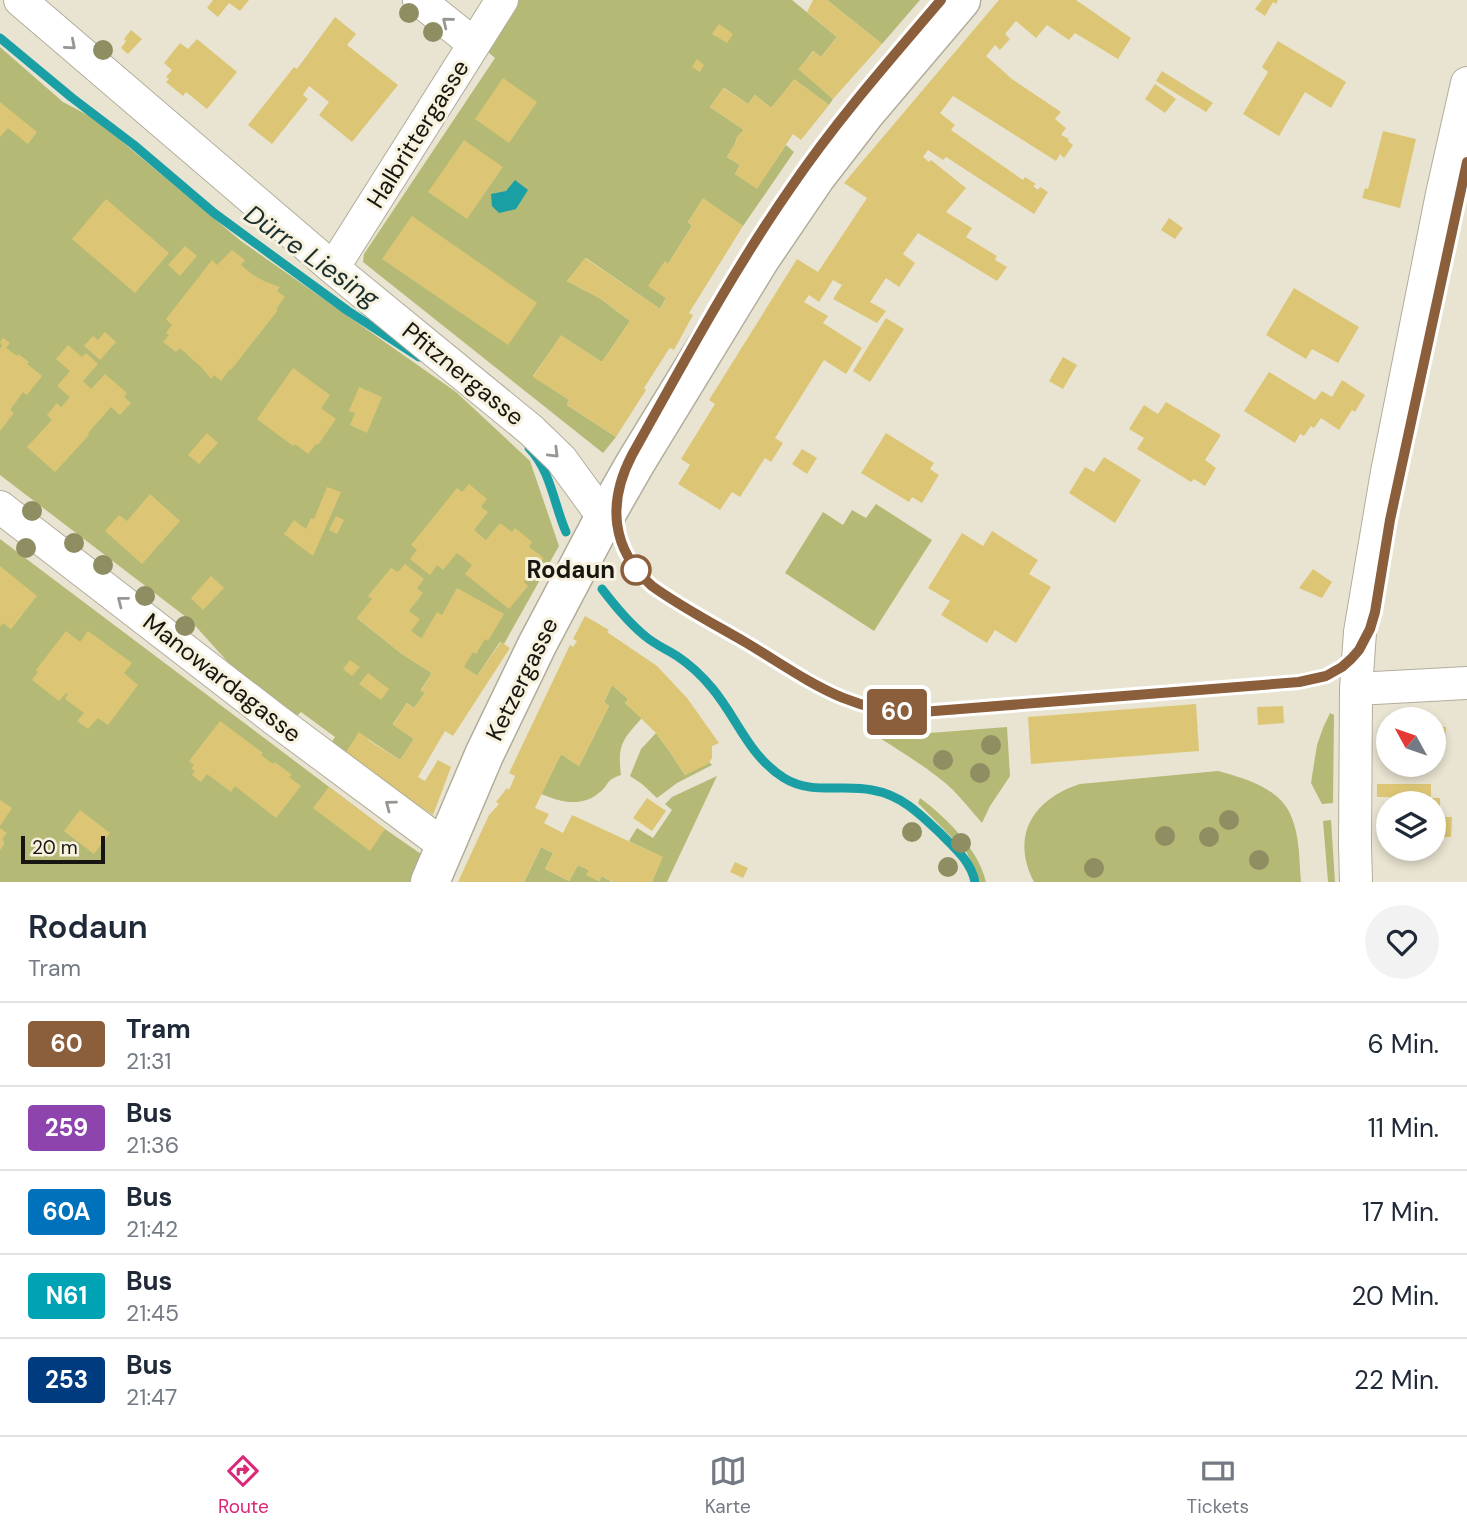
<!DOCTYPE html>
<html lang="de">
<head>
<meta charset="utf-8">
<style>
  body { margin:0; font-family:"DM Sans",sans-serif; background:#f2f2f3; color:#1f2937; height:100vh; display:flex; flex-direction:column; font-size:26px; white-space:nowrap }
  * { box-sizing:border-box; margin:0 }
  p { font-size:23px; color:#747a83 }
  .icon { flex:none; width:38px; height:38px; fill:none; stroke:currentColor; stroke-width:2; stroke-linecap:round; stroke-linejoin:round }
  .map { position:relative; height:882px; overflow:hidden }
  .details { display:flex; flex-direction:column; background:#fff; flex:1 }
  .details>* { flex:none }
  .badge { padding:0 14px; border-radius:5px; font-size:24px; line-height:46px }
  .needle { width:46px; rotate:310deg }
  .tools { position:absolute; left:1376px; top:707px; display:grid; gap:14px }
  .tools a { display:grid; place-items:center; width:70px; height:70px; border-radius:50%; background:#fff; box-shadow:0 4px 10px #0003; font-size:35px }
  .scale { position:absolute; left:21px; bottom:18px; width:84px; box-sizing:border-box; padding-left:7px; border:4px solid #181610; border-top:0; font-size:19px; line-height:24px; white-space:nowrap; color:#181610; -webkit-text-stroke:5px #f7f2de; paint-order:stroke }
  .map>.badge { position:absolute; translate:-50% -50%; box-shadow:0 0 0 4px #fff }
  .round { display:grid; place-items:center; flex:none; width:74px; height:74px; border-radius:37px; background:#f2f2f3 }
  .summary { display:flex; align-items:center; justify-content:space-between; height:119px; padding:0 28px }
  h1 { font-size:33px; font-weight:600; line-height:52px }
  ul { padding:0; list-style:none }
  li { display:flex; align-items:center; gap:21px; height:84px; padding:0 28px; border-top:2px solid #e0e1e3 }
  li div { flex:1 }
  li b { display:block; font-size:26px }
  li em { font-style:normal }
  li .badge { min-width:77px; font-weight:700; text-align:center }
  .tabs { display:flex; justify-content:space-around; align-items:center; height:98px; border-top:2px solid #e0e1e3; background:#fff; font-size:19px; color:#747a83 }
  .tabs a { display:grid; justify-items:center; gap:4px }
  .tabs .active { color:#db2777 }
  .map>svg:first-child { display:block }
</style>
</head>
<body>
<div class="map">
<svg width="1467" height="882" viewBox="0 0 1467 882">
  <rect width="100%" height="100%" fill="#e9e4d1"/>
  <path fill="#b4ba75" d="M512 0H792L837 37 821 57 813 51 799 69 833 99 829 105 795 80 771 108 755 95 748 104 724 88 710 107 744 130 737 137 735 144 727 157 740 165 735 174 757 188 786 145 794 152 743 226 703 199 688 222 692 226 668 264 665 262 649 286 666 298 660 309 586 258 567 281 601 299 630 321 602 362 561 336 533 376 569 400 567 405 616 437 603 453 363 262 364 254 495 58 482 47Z
    M827 0H920L882 44Z
    M0 47 63 102 95 119 241 241 456 392 530 461 559 546 504 644 500 642 477 676 417 636 372 600 357 618 402 654 432 673 421 690 425 693 414 708 407 703 393 724 414 739 400 760 359 733 344 756 329 746 335 737 301 712 293 720 244 680 190 620 0 475Z
    M876 504 932 540 874 631 785 573 823 512 843 525 852 510 866 518Z
    M0 539 385 829 421 854 411 882H0Z
    M612 685 628 699 625 703 642 718C623 739 617 745 621 775 604 781 611 783 600 792 582 808 561 802 541 794L561 754 579 766 609 706 604 702Z
    M1330 713 1334 715 1333 803 1322 804 1311 783 1317 745 1323 728Z
    M1007 727 1010 776 990 806 982 823C972 812 963 800 952 789 930 769 903 753 878 737Z
    M656 733 670 752 685 775 709 762 712 765 677 783 657 798 642 784 630 776 641 749Z
    M1218 771C1244 778 1280 788 1291 816 1300 836 1299 860 1301 882H1034C1010 836 1033 799 1080 784Z
    M717 776 667 882H652L662 857 629 841 637 828 653 838 672 810 665 804 672 797Z
    M920 798C946 817 979 850 986 882H980L967 853 918 803Z
    M1331 820 1335 882H1328L1323 821Z
    M541 847 553 853 545 869 569 881 578 865 589 870 587 875 599 881 602 876 612 882H524Z"/>
  <path fill="#1a9fa5" d="M515 180 528 190 516 209 499 213 492 206 491 194 506 191Z"/>
  <g fill="none" stroke-linecap="round" stroke-linejoin="round">
    <path stroke="#1a9fa5" stroke-width="9" d="M0 38 71 97 134 145 214 213 348 311 419 357
      M529 448C551 471 554 505 566 532
      M602 589C615 606 629 623 645 636 654 644 666 649 677 656 689 664 702 676 712 688 738 719 748 755 784 778 811 795 843 784 872 790 902 795 921 815 942 835 956 849 971 862 975 882"/>
  </g>
  <path fill="#dcc675" d="M213 0H249L240 11 229 3 218 17 207 8Z
    M813 0H827L882 44 833 99 798 69 814 51 821 57 837 37 807 12Z
    M999 0H1076L1131 38 1118 59 1075 33 1069 40 1047 25 1036 38 1016 21 1005 34 1010 39 1000 50 995 45 986 56 1012 79 1061 112 1055 119 1066 128 1061 135 1069 139 1068 141 1073 145 1064 158 1060 154 1056 161 953 96 940 113 955 125 951 130 1023 180 1025 177 1036 184 1033 186 1038 190 1040 187 1048 192 1034 214 946 157 943 160 928 150 923 157 929 162 931 160 966 188 946 212 972 228 966 237 997 256 995 260 1007 267 997 281 918 233 903 254 915 263 899 287 886 278 870 302 886 311 877 323 833 299 842 285 833 280 819 302 809 295 804 302 828 316 823 323 862 348 846 374 824 360 775 438 783 443 771 462 765 458 740 497 732 492 720 510 678 484 690 465 681 459 715 404 709 400 797 259 818 272 867 198 844 183Z
    M1262 0H1278L1276 4 1273 2 1265 16 1255 9Z
    M335 17 356 34 347 45 398 85 352 142 319 115 329 102 309 86 303 95 308 99 272 144 248 125 294 67 297 69Z
    M719 24 733 34 727 43 712 34Z
    M131 30 142 39 128 54 121 48 126 41 124 39Z
    M197 39 237 72 207 109 186 92 183 96 166 82 169 79 166 77 172 70 164 63 180 43 188 49Z
    M1278 41 1346 82 1331 108 1305 92 1279 136 1243 114 1268 72 1262 67Z
    M697 59 704 65 700 72 692 67Z
    M1162 71 1213 103 1206 112 1156 81Z
    M503 78 537 102 509 143 475 119Z
    M794 79 829 105 801 140 793 134 757 189 735 174 740 165 727 157 735 144 737 137 744 130 710 107 723 88 748 104 755 95 771 108Z
    M1155 84 1176 99 1165 113 1145 99Z
    M0 102 37 132 28 144 8 128 0 137Z
    M1383 131 1416 139 1400 208 1362 198 1365 188 1368 189Z
    M464 140 503 167 467 219 428 192Z
    M703 198 743 226 689 313 693 315 674 350 670 348 669 349 644 388 646 390 616 437 567 405 569 400 533 377 561 335 602 362 630 321 601 299 567 281 585 258 660 309 666 298 648 286 665 261 668 264 692 226 688 222Z
    M106 199 169 253 135 293 72 239Z
    M412 216 537 303 508 345 382 259Z
    M1169 218 1183 228 1175 239 1161 230Z
    M185 246 197 256 180 276 168 265Z
    M232 250 245 260 241 265 253 275 266 282 280 287 277 291 285 297 276 309 278 310 231 370 230 369 221 381 214 375 211 379 202 368 180 348 176 352 163 342 169 335 166 333 172 325 166 319 212 260 217 265Z
    M1294 288 1359 327 1338 363 1312 349 1306 359 1266 335Z
    M886 318 904 329 870 382 853 371Z
    M105 332 116 342 100 360 84 346 93 336 98 340Z
    M3 338 10 343 6 348 17 356 18 354 29 362 27 364 42 376 27 395 23 392 10 410 14 413 0 431V349L2 346 0 342Z
    M68 345 82 357 86 353 98 364 83 381 91 389 105 374 127 393 124 397 131 403 120 415 111 407 88 433 89 435 55 472 27 447 52 420 47 415 57 403 61 407 70 397 57 386 70 371 56 359Z
    M1063 357 1077 365 1063 389 1049 381Z
    M293 368 330 395 321 408 336 419 318 445 316 444 308 454 295 444 293 446 257 419Z
    M1269 372 1315 400 1322 391 1332 397 1342 380 1365 395 1355 412 1352 410 1339 430 1321 418 1314 428 1311 426 1304 436 1300 434 1295 443 1244 411Z
    M359 387 382 397 367 433 350 425 355 413 349 411Z
    M1166 402 1221 435 1205 460 1216 468 1205 486 1194 479 1191 482 1137 449 1144 438 1129 429 1144 405 1158 414Z
    M207 433 218 443 199 464 188 455Z
    M886 433 934 463 930 469 939 475 922 503 912 497 909 502 861 473Z
    M802 449 817 458 807 474 792 464Z
    M1104 457 1141 480 1115 523 1069 493 1085 467 1094 472Z
    M469 484 487 499 481 507 488 512 474 530 486 540 500 523 512 532 515 528 532 542 529 547 544 558 524 582 528 586 509 609 465 574 472 565 457 553 443 570 437 565 430 575 410 559 417 550 411 545 457 488 462 492Z
    M327 487 341 492 313 556 284 534 294 520 306 529 311 518 314 519Z
    M150 494 180 521 142 564 105 531 119 515 127 521Z
    M336 516 344 520 337 534 329 530Z
    M992 531 1038 560 1029 574 1051 587 1016 643 995 630 987 643 941 615 950 601 928 588 962 533 983 546Z
    M405 564 424 579 417 588 423 593 409 611 420 619 411 631 421 639 437 612 442 615 457 588 504 614 488 641 485 639 476 654 473 652 464 667 477 676 501 642 510 648 453 736 445 731 418 777 425 781 438 760 451 767 433 815 344 756 359 732 369 739 368 740 400 760 414 739 393 725 407 703 414 708 425 693 421 691 432 673 402 654 357 618 372 599 368 596 391 568 398 572Z
    M0 566 37 596 11 629 3 623 0 627Z
    M1313 569 1332 582 1322 598 1299 588Z
    M211 576 224 588 203 610 191 598Z
    M585 616 609 630 607 632 657 666 687 698 719 743 712 746V758L708 764 685 775 670 752 656 733 625 703 628 699 612 685 604 702 609 706 579 766 561 754 535 808 549 814 544 823 563 833 572 815 663 857 652 882H613L602 876 599 881 586 875 589 870 578 865 569 881 545 869 553 853 541 847 524 882H458L489 815 499 804 496 802 507 788 509 790 515 776 509 773 570 645 573 647 577 641 573 639Z
    M66 631 80 642 88 631 132 663 124 673 138 685 108 725 98 718 88 729 77 721 84 713 65 699 68 694 66 693 59 701 32 680 38 672 36 670Z
    M350 660 360 667 352 676 343 669Z
    M368 673 389 689 381 700 359 684Z
    M1196 704 1199 751 1031 764 1028 717Z
    M1283 706 1284 723 1258 725 1257 707Z
    M220 721 263 753 261 755 273 764 275 762 292 775 289 777 301 786 276 818 235 786 231 792 207 774 201 782 192 775 195 771 191 769 194 765 189 761Z
    M1433 726 1446 727 1445 746 1433 745Z
    M1377 784H1431V798H1440V817H1452L1451 837H1433V803H1390V797H1377Z
    M329 787 385 829 370 851 313 808Z
    M647 798 666 811 652 831 633 818Z
    M0 800 12 808 0 826Z
    M80 810 110 833 94 854 64 831Z
    M0 828 7 833 3 838 4 845 0 850Z
    M735 862 748 868 743 878 730 872Z"/>
  <g fill="none" stroke-linecap="round" stroke-linejoin="round">
    <g stroke="#b2ad9b" stroke-width="34">
      <path id="street" d="M20 0 333 268 531 430 561 459 604 518
        M419 0 474 44
        M333 268 502 0
        M0 507 273 718 445 846
        M1356 689 1467 683
        M1356 882 1355 846 1356 689 1360 632 1387 472 1442 194 1467 83"/>
    </g>
    <g stroke="#b2ad9b" stroke-width="41">
      <path id="secondary" d="M430 882 484 755 537 645 604 518 636 462 760 259 815 178 866 112 961 0"/>
    </g>
    <use href="#street" stroke="#fff" stroke-width="32"/>
    <use href="#secondary" stroke="#fff" stroke-width="38"/>
    <path stroke="#48463d" stroke-width="2" d="M941 0C889 60 837 120 792 186 732 272 683 364 632 455 607 503 610 549 652 586 681 607 714 624 745 642 804 677 850 716 922 712L1299 682 1326 676 1342 667 1351 659 1359 650 1368 634 1371 624 1394 499 1467 162"/>
  </g>
  <g fill="#8e8e62">
    <circle cx="409" cy="13" r="10"/>
    <circle cx="433" cy="32" r="10"/>
    <circle cx="103" cy="50" r="10"/>
    <circle cx="32" cy="511" r="10"/>
    <circle cx="74" cy="543" r="10"/>
    <circle cx="26" cy="548" r="10"/>
    <circle cx="103" cy="565" r="10"/>
    <circle cx="145" cy="596" r="10"/>
    <circle cx="185" cy="626" r="10"/>
    <circle cx="991" cy="745" r="10"/>
    <circle cx="943" cy="760" r="10"/>
    <circle cx="980" cy="773" r="10"/>
    <circle cx="1229" cy="820" r="10"/>
    <circle cx="912" cy="832" r="10"/>
    <circle cx="1165" cy="836" r="10"/>
    <circle cx="1209" cy="837" r="10"/>
    <circle cx="961" cy="843" r="10"/>
    <circle cx="1259" cy="860" r="10"/>
    <circle cx="948" cy="867" r="10"/>
    <circle cx="1094" cy="868" r="10"/>
  </g>
  <defs><path id="oneway-chevron" d="M-2-3.5L2.5 0L-2 3.5" fill="none" stroke-width="1.6" stroke-linecap="round" stroke-linejoin="round" transform="scale(1.75)"/></defs>
  <g stroke="#979693">
    <use href="#oneway-chevron" transform="translate(447 22) rotate(-141)"/>
    <use href="#oneway-chevron" transform="translate(71 45) rotate(41)"/>
    <use href="#oneway-chevron" transform="translate(554 453) rotate(45)"/>
    <use href="#oneway-chevron" transform="translate(122 601) rotate(-142)"/>
    <use href="#oneway-chevron" transform="translate(390 805) rotate(-143)"/>
  </g>
  <g fill="none" stroke-linecap="round" stroke-linejoin="round">
    <g stroke="#fff" stroke-width="16">
      <path id="line" d="M941 0C889 61 837 120 792 186 732 272 683 364 632 455 607 503 611 549 652 586 681 607 714 624 745 642 804 677 849 715 922 712L1299 682 1326 676 1342 667 1351 659 1359 650 1370 629 1375 612 1390 520 1467 162"/>
    </g>
    <use href="#line" stroke="#8b5e3c" stroke-width="10"/>
  </g>
  <circle fill="#fff" stroke="#8b5e3c" stroke-width="3.5" cx="636" cy="570" r="14"/>
  <g text-anchor="middle" stroke-width="6" stroke-linejoin="round" paint-order="stroke">
    <g font-size="24" fill="#181610" stroke="#f7f2de">
      <text transform="translate(418 134) rotate(-58)" y="8">Halbrittergasse</text>
      <text transform="translate(463 374) rotate(39)" y="8">Pfitznergasse</text>
      <text transform="translate(222 678) rotate(38)" y="8">Manowardagasse</text>
      <text transform="translate(522 679) rotate(-64)" y="8">Ketzergasse</text>
    </g>
    <g font-size="24" font-weight="bold" fill="#181610" stroke="#f7f2de" text-anchor="end">
      <text x="615" y="578">Rodaun</text>
    </g>
    <g font-size="26" font-style="italic" fill="#192e2f" stroke="#f7f2de">
      <text transform="translate(312 256) rotate(35)" y="9">Dürre Liesing</text>
    </g>
  </g>
</svg>
<div class="tools">
<a><svg class="needle" viewBox="-14 -14 28 28"><path d="M0-13l5 13h-10z" fill="#e53935"/><path d="M0 13l5-13h-10z" fill="#747a83"/></svg></a>
<a><svg class="icon" aria-label="layers" viewBox="0 0 24 24"><path d="M12 4l9 5-9 5-9-5zM3 14l9 5 9-5"/></svg></a>
</div>
<div class="scale">20 m</div>
<b class="badge" style="left:897px;top:712px;background:#8b5e3c;color:#fff">60</b>
</div>
<section class="details">
<div class="summary"><div><h1>Rodaun</h1><p>Tram</p></div><a class="round"><svg class="icon" aria-label="heart" viewBox="0 0 24 24"><path d="M12 20l-8-8c-3-5 5-10 8-4 3-6 11-1 8 4z"/></svg></a></div>
<ul>
<li><span class="badge" style="background:#8b5e3c;color:#fff">60</span><div><b>Tram</b><p>21:31</p></div><em>6 Min.</em></li>
<li><span class="badge" style="background:#8e44ad;color:#fff">259</span><div><b>Bus</b><p>21:36</p></div><em>11 Min.</em></li>
<li><span class="badge" style="background:#0072bc;color:#fff">60A</span><div><b>Bus</b><p>21:42</p></div><em>17 Min.</em></li>
<li><span class="badge" style="background:#00a3b4;color:#fff">N61</span><div><b>Bus</b><p>21:45</p></div><em>20 Min.</em></li>
<li><span class="badge" style="background:#003b80;color:#fff">253</span><div><b>Bus</b><p>21:47</p></div><em>22 Min.</em></li>
</ul>
</section>
<nav class="tabs">
<a class="active"><svg class="icon" aria-label="directions" viewBox="0 0 24 24"><path d="M12 3l9 9-9 9-9-9zM9 14v-3h6M13 9l2 2-2 2"/></svg>Route</a>
<a><svg class="icon" aria-label="map" viewBox="0 0 24 24"><path d="M3 6l6-2 6 2 6-2v14l-6 2-6-2-6 2zM9 4v14M15 6v14"/></svg>Karte</a>
<a><svg class="icon" aria-label="tickets" viewBox="0 0 24 24"><path d="M3 7h18v10H3zM15 7v10"/></svg>Tickets</a>
</nav>
</body>
</html>
